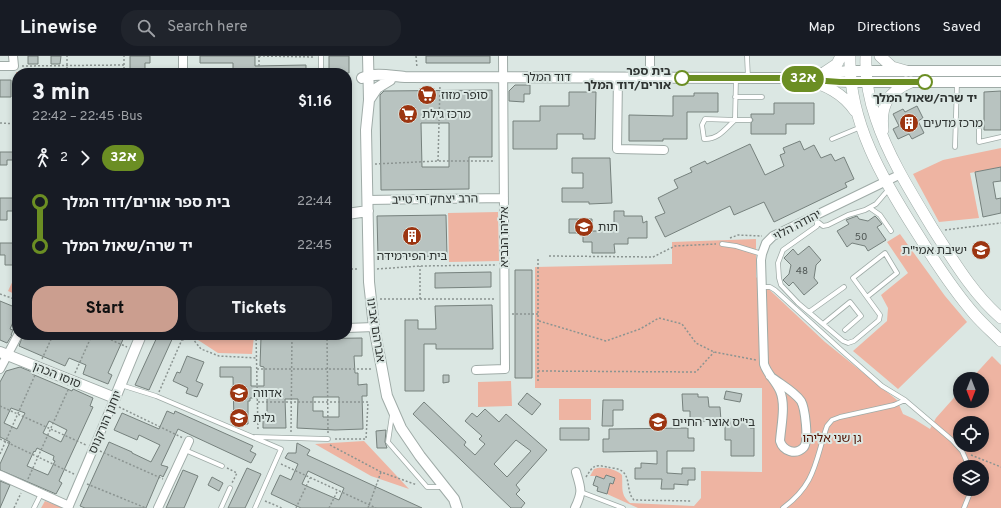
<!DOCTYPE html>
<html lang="en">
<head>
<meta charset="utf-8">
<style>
  body { margin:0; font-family:Overpass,"Noto Sans Hebrew",sans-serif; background:#20242c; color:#f1f3f6; height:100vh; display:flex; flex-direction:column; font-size:15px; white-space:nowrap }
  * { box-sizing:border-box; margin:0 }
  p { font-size:13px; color:#9ea1a6 }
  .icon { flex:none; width:22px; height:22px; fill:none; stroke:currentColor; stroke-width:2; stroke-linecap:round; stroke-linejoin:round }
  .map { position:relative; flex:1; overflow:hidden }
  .panel { position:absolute; left:12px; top:12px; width:340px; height:272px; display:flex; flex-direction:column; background:#171b24; border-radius:16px; box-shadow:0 2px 6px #0003 }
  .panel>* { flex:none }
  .badge { padding:0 8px; border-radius:13px; font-size:14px; line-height:26px }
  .needle { width:26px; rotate:180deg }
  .fabs { position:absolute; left:953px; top:316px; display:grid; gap:8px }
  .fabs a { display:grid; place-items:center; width:36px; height:36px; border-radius:50%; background:#171b24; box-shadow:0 2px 6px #0003; font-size:20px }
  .map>.badge { position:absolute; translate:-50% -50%; box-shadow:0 0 0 2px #fff }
  .legs { display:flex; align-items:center; gap:6px; height:44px; padding:0 20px; font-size:13px }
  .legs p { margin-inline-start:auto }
  .summary { display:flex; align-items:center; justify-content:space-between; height:68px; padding:0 20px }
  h1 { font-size:22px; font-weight:800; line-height:30px }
  .action { display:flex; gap:8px; margin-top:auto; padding:8px 20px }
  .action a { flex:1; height:46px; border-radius:16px; background:#cb9e8f; color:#111; font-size:16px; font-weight:800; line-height:46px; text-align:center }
  .action a+a { background:#20242c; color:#f1f3f6 }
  ul { padding:0 20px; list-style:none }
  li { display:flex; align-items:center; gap:14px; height:44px; font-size:15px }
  li i { display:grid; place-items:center; width:6px; height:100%; margin:0 5px; background:currentColor }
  li i::after { content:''; width:10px; height:10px; margin:-5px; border:3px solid; border-radius:50%; background:#171b24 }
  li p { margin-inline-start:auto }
  li:first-child i { background:linear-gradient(#0000 50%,currentColor 0) }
  li:last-child i { background:linear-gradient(currentColor 50%,#0000 0) }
  header { display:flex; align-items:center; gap:24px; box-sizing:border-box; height:56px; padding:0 20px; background:#171b24; border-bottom:1px solid #363941 }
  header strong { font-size:19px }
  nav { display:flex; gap:22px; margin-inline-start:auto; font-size:14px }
  .search { width:280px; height:36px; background:#20242c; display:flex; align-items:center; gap:10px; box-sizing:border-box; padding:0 14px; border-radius:16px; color:#9ea1a6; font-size:15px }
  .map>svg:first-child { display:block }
</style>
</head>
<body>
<header>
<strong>Linewise</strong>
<div class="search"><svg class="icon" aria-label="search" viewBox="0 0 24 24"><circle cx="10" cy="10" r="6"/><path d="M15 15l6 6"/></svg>Search here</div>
<nav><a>Map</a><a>Directions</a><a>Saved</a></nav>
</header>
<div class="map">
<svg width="1001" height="452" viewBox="0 0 1001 452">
  <rect width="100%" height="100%" fill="#dbe7e3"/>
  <path fill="#eeb4a2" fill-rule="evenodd" d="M56 15V17H17V50L16 16Z
    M1001 92V111L970 117 979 162 939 166 913 118 943 104Z
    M498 156 499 205 449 206 448 157Z
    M900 178 945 240 967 266 898 333 853 295 887 265 888 252 881 239 908 217 887 186Z
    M756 183V221L825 286 897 344 903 358 914 363 930 373 936 362 960 335V345H982V323H971L992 300 1001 309V452H638L607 438 610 427 613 428 614 422 606 419 604 423 596 420H590L594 413C602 410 616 413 622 419 623 432 620 438 630 447L694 450 701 442V415L762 416V332H535V211L672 208V186ZM960 367H982V389H960ZM960 411H982V433H960Z
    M17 216V239L8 235Z
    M206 280H254L252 298 218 297 198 284Z
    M511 325 512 350 478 351V326Z
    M559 343H591V364H559Z
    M364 385 409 433 371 420 315 388Z
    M45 445 61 451V452H41Z"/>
  <path fill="#b8c3c0" stroke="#76817d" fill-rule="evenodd" d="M28 0H38V8H28Z
    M51 0H61L60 8H51Z
    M130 0H150V7H145V17H130Z
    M200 0H255V10L306 9V17H233V7H200Z
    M329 0H349V17H329Z
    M426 0H490V7H426Z
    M0 24H11V41H0Z
    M515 29H530V38H524V46L509 45V35Z
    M492 34V101H469V133L381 134 380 39 384 35ZM421 67H449V111H422Z
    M1001 35V74H984V36Z
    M569 36H596L595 83H583V78H557V93H513V65H540V50H569Z
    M694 37H718V56H687V83H663V85H629V59L673 60V40H694Z
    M774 47H814V68H786V78H751V67L753 64 751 61V58H774Z
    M917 50 923 62 918 65 924 77 912 83 909 78 898 83 893 73 899 70 893 58 903 53 905 56Z
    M800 85 804 94 814 89 821 102 831 98 835 105 844 101 854 123 845 127 847 131 774 166 764 146 734 159 730 150 665 181 655 161 665 157 658 142 678 132 674 124 692 116 690 112 705 105 707 108 750 88 765 119 784 110 780 99 785 97 783 92Z
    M0 96H17V104H7V109H0Z
    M572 102H610L612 147 589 148V146H562V132H583V117H572Z
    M1001 111V125L993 126 996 143 1001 142V157L983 161 975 116Z
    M0 142H14V155H7V164H0Z
    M614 155H624V160H642L643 167 647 165V182H628V188H614L615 197H592V186H583V177H569V163H592V175H614Z
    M446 159 447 200 378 201 377 160Z
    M857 160 859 163 868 165 875 160 877 162 882 168 877 171 886 184 868 195 865 190 852 187 847 191 837 175 849 168 846 164Z
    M0 187H17V200H13V209H5V199H0Z
    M809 190 821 204 816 209 814 222 818 227 804 239 793 226 789 230 783 224 789 218 791 209 784 202 793 193 798 199Z
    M515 214H532V322H515Z
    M491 216V231L435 232V217Z
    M0 245 17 252V257L10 273 13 274 11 279H12L7 287 0 284Z
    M492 249 493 293H436V288H424V335H405V264H418V273H436L435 250Z
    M23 279H125L108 317 112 319 108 328 83 318 86 309 69 302 65 310 19 290Z
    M158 279H174L149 334 135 329Z
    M261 281 287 282V283L362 282V300H354L355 317H358V329L367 328V340H362L363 373 335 374 297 372 298 343H285L286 372H263V362H267V342H250V345H248V368H234L233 321H220V311H251V330H264V311L260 310ZM313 341H339V361H323V355H313Z
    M187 300 204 306 196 325 203 328 197 341 186 337 188 332 173 325 177 316 180 317Z
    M20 311 32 316V318L72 335 73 333 93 342 90 350 93 351 59 425 62 427 56 438 0 414V408L10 386 0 381V326L6 315ZM11 352 25 357 17 373 4 367ZM49 365 67 374 61 386 43 377ZM37 392 54 400 53 404 55 405 48 419 27 410 34 395 35 396Z
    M443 319H449V326L443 327Z
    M726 335 742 338 740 346 724 343Z
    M527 337 541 348 532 359 518 348Z
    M682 338H698V341H708L709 351H720L721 365 690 366V355H683Z
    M603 344H623V354H613V370H602Z
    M424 346 466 386 464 389 475 399 485 388 479 383 482 380 465 365 472 357 477 361 485 353 499 366 506 358 547 394 516 429 520 434 516 438 525 447 521 452H511L413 358ZM516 384 531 395 507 421 494 408Z
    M167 355 174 358 175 355 253 390 250 395 256 398 251 407 178 373 161 409 168 411 163 421 160 419 146 452H85L80 450 109 386 132 396V397L151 406 160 389 139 379 137 384 114 374 122 357 159 373Z
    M725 363H750V372H754V400H731V384H725Z
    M560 372H589V384H560Z
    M688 372V382H694V395H667V417L682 418V412H695V424H688V429L674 428V433H661L662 423H635V412H641V407L657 408V395L603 396V383H609V373Z
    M386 374 385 386 387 392H377L376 375Z
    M297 387 310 394 307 399 422 452H301L271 438 280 419 291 424 298 408 285 402 288 397H296ZM308 415 344 432 339 444 302 428Z
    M247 412 261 418 245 452H228Z
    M183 414 198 420 184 452H166Z
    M606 419 615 422 613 428 610 427 607 438 597 435 598 431 593 429 596 420 604 423Z
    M212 421 223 427 219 435 208 429Z
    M0 425 10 429 0 452Z"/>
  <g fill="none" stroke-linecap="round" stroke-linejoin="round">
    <g stroke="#9faba7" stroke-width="5.5">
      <path id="service" d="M321 0V17
        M747 0 748 22
        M736 22 735 64H750
        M735 41H762
        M705 63 735 64C725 73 718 84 704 83L702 69Z
        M979 73V86L1001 81
        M832 83 861 71
        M955 91 957 27
        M870 152 880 159 891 175
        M817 159V170L783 194 778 207 779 222 781 229 798 247 843 285 848 287 854 285 879 264 880 259 853 222 885 197 897 217 867 241
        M818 166 823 170 828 169 848 159 865 154 876 148 888 134
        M722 188 736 190 762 198
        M762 231H770L775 234 840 293 882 330 905 344 952 384 962 395 966 404 967 411
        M809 256 844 231
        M823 268 850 246 861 260 845 274
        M121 329 156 340 281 393 255 452
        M392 359 388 386 427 431H442
        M255 381 328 383
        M185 394 222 410
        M581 436 623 452
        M34 452 41 438
        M221 452 230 432
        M783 452C816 428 815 405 827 370L832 364 840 361 894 349 905 344
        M964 452 970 437V433"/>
    </g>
    <g stroke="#9faba7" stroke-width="10">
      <path id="minor" d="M650 0V21
        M0 10H14L13 0
        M183 14V0
        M618 21 617 93 664 94
        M367 144 504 142
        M347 272 374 271
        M0 313 18 279
        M476 314 505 313 503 0
        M770 320C780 328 794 335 801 345 805 352 809 384 804 391 796 400 783 395 780 385 781 370 786 349 780 335 776 325 767 318 764 308L761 204 762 198 766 187 773 180 901 118
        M0 419 69 450
        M68 452 115 342
        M158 452 189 385
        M575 452C583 435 581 433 576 416"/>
    </g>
    <g stroke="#9faba7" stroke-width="12">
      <path id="tertiary" d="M368 0 369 44 366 74 369 226 374 271 382 313 387 340 401 372 420 400 454 443 457 452
        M823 17 850 15H1001
        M362 22C375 16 391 20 405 21L785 22 851 26H1001
        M369 44 377 32 390 24
        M347 158 368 155
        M0 296 115 342 141 279"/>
    </g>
    <g stroke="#9faba7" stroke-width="12">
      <path id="secondary" d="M850 0C848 65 883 124 917 177 935 206 953 234 975 259 983 268 992 276 1001 285
        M866 0C865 21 869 43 876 63 889 102 912 138 933 173 953 204 973 238 1001 262
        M880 0 892 11 906 15
        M825 16 837 8 841 0
        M805 23C825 29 843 37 855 55
        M883 74C880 49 888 36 911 26"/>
    </g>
    <path stroke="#8b9491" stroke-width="1.5" stroke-dasharray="2 2" stroke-linecap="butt" d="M259 0 315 1
      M259 0V17
      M416 0 417 12
      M22 10 124 9
      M67 17V0
      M124 17V0
      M0 67 17 68
      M438 105 440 29
      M375 108 438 105H495
      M945 174 1001 167
      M730 182 738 179 762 180
      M549 200 653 201 675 190 716 188
      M538 203V325
      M347 213H359
      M377 213 420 210 497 209
      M0 238 17 244
      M380 243H496
      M420 243V210
      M512 258H539
      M539 265 606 285 640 273 659 262 682 268 696 287 714 296 756 304
      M100 279 127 291
      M256 279 258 375
      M327 279 328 377
      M192 282 201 293 219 300 257 302
      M182 284 202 279
      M42 303 53 279
      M257 313H373
      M538 315 696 316 714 296
      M75 317 92 279
      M159 336 184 279
      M258 346H368L366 383H334
      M0 350 86 389
      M119 351 183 382
      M291 376 292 279
      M0 383 74 418
      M330 389 381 416 417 429
      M100 395 163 423
      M0 398 35 319
      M971 399 1001 411
      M281 408 376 452
      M227 412 237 417 232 427
      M586 421C593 410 594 408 607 411 611 412 618 412 622 415 631 422 626 436 634 444L692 445
      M28 423 68 334
      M87 428 146 452
      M265 445 282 452
      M14 452 21 437
      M296 452 310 422
      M329 452 338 434
      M368 452 381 416"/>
    <use href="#service" stroke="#fff" stroke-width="4"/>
    <use href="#minor" stroke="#fff" stroke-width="8"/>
    <use href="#tertiary" stroke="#fff" stroke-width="10"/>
    <use href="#secondary" stroke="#fff" stroke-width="11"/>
  </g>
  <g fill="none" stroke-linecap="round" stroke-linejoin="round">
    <g stroke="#fff" stroke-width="9">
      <path id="line-1" d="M682 22H785L840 26H925"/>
    </g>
    <use href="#line-1" stroke="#6b8e23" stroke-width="6"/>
  </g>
  <defs>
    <g id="supermarket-disc" transform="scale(1)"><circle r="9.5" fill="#9c3511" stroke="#dbe7e3"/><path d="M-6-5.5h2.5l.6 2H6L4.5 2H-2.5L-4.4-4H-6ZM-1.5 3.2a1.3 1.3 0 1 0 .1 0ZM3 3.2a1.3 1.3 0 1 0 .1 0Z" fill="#fff"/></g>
    <g id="building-disc" transform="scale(1)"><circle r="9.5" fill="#9c3511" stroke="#dbe7e3"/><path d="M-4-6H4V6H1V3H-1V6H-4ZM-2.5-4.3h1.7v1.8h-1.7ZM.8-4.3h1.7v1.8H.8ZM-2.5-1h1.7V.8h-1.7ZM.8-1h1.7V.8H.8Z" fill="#fff"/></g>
    <g id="school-disc" transform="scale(1)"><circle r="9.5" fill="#9c3511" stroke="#dbe7e3"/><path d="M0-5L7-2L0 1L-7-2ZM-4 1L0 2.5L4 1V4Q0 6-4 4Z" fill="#fff"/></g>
  </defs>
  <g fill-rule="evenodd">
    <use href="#supermarket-disc" x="427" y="39"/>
    <use href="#supermarket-disc" x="408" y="58"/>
    <use href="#building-disc" x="909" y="67"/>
    <use href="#school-disc" x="584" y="171"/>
    <use href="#building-disc" x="412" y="180"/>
    <use href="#school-disc" x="981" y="194"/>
    <use href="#school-disc" x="239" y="337"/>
    <use href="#school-disc" x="239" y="362"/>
    <use href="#school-disc" x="658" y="366"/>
  </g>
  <g fill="#fff" stroke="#6b8e23" stroke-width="2">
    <circle cx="682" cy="22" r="7"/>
    <circle cx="925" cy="26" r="7"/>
  </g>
  <g text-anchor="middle" stroke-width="4" stroke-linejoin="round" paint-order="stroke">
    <g font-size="10" fill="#505755">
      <text x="861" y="184">50</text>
      <text x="802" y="218">48</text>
    </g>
    <g font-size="12" font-weight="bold" fill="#2e3331" stroke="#dbe7e3" text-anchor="end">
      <text x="671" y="19">בית ספר<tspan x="671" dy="14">אורים/דוד המלך</tspan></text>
      <text x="925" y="46" text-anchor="middle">יד שרה/שאול המלך</text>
    </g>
    <g font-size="12" fill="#2e3331" stroke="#dbe7e3">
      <text x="547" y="25">דוד המלך</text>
      <text transform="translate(435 143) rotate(-1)" y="4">הרב יצחק חי טייב</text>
      <text transform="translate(797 169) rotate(-28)" y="4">יהודה הלוי</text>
      <text transform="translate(504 181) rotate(-90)" y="4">אליהו הנביא</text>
      <text transform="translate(376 274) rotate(81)" y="4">אברהם אבינו</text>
      <text transform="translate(57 319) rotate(22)" y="4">סוסו הכהן</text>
      <text transform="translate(105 366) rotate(-67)" y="4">יוחנן הורקנוס</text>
    </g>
    <g font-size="12" fill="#2e3331" stroke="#dbe7e3" text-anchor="start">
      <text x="441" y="43">סופר מזוז</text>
      <text x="422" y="62">מרכז גילת</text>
      <text x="923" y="71">מרכז מדעים</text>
      <text x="598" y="175">תות</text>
      <text x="967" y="198" text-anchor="end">ישיבת אמי"ת</text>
      <text x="412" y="204" text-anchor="middle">בית הפירמידה</text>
      <text x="253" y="341">אדווה</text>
      <text x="253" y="366">גלית</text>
      <text x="672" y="370">בי"ס אוצר החיים</text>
    </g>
    <g font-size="12" fill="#4e1000" stroke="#dbe7e3">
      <text x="832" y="386">גן שני אליהו</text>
    </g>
  </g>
</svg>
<div class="fabs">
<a><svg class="needle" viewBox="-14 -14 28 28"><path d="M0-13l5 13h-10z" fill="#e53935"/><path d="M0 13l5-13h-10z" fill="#9ea1a6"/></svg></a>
<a><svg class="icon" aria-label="locate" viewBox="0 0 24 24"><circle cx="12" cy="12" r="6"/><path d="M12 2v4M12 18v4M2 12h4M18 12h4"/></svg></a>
<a><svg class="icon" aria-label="layers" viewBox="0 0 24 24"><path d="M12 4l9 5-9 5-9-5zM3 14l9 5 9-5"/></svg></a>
</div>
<b class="badge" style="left:803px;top:23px;background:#6b8e23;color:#fff">32א</b>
<section class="panel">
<div class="summary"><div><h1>3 min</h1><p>22:42 – 22:45 · Bus</p></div><b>$1.16</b></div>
<div class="legs"><svg class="icon" aria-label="walk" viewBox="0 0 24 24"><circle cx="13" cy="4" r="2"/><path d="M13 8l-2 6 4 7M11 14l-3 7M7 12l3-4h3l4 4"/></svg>2<svg class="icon" aria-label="forward" viewBox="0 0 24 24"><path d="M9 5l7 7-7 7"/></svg><b class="badge" style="background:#6b8e23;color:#fff">32א</b></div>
<ul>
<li><i style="color:#6b8e23"></i><b>בית ספר אורים/דוד המלך</b><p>22:44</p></li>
<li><i style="color:#6b8e23"></i><b>יד שרה/שאול המלך</b><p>22:45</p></li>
</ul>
<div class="action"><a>Start</a><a>Tickets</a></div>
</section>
</div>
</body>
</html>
